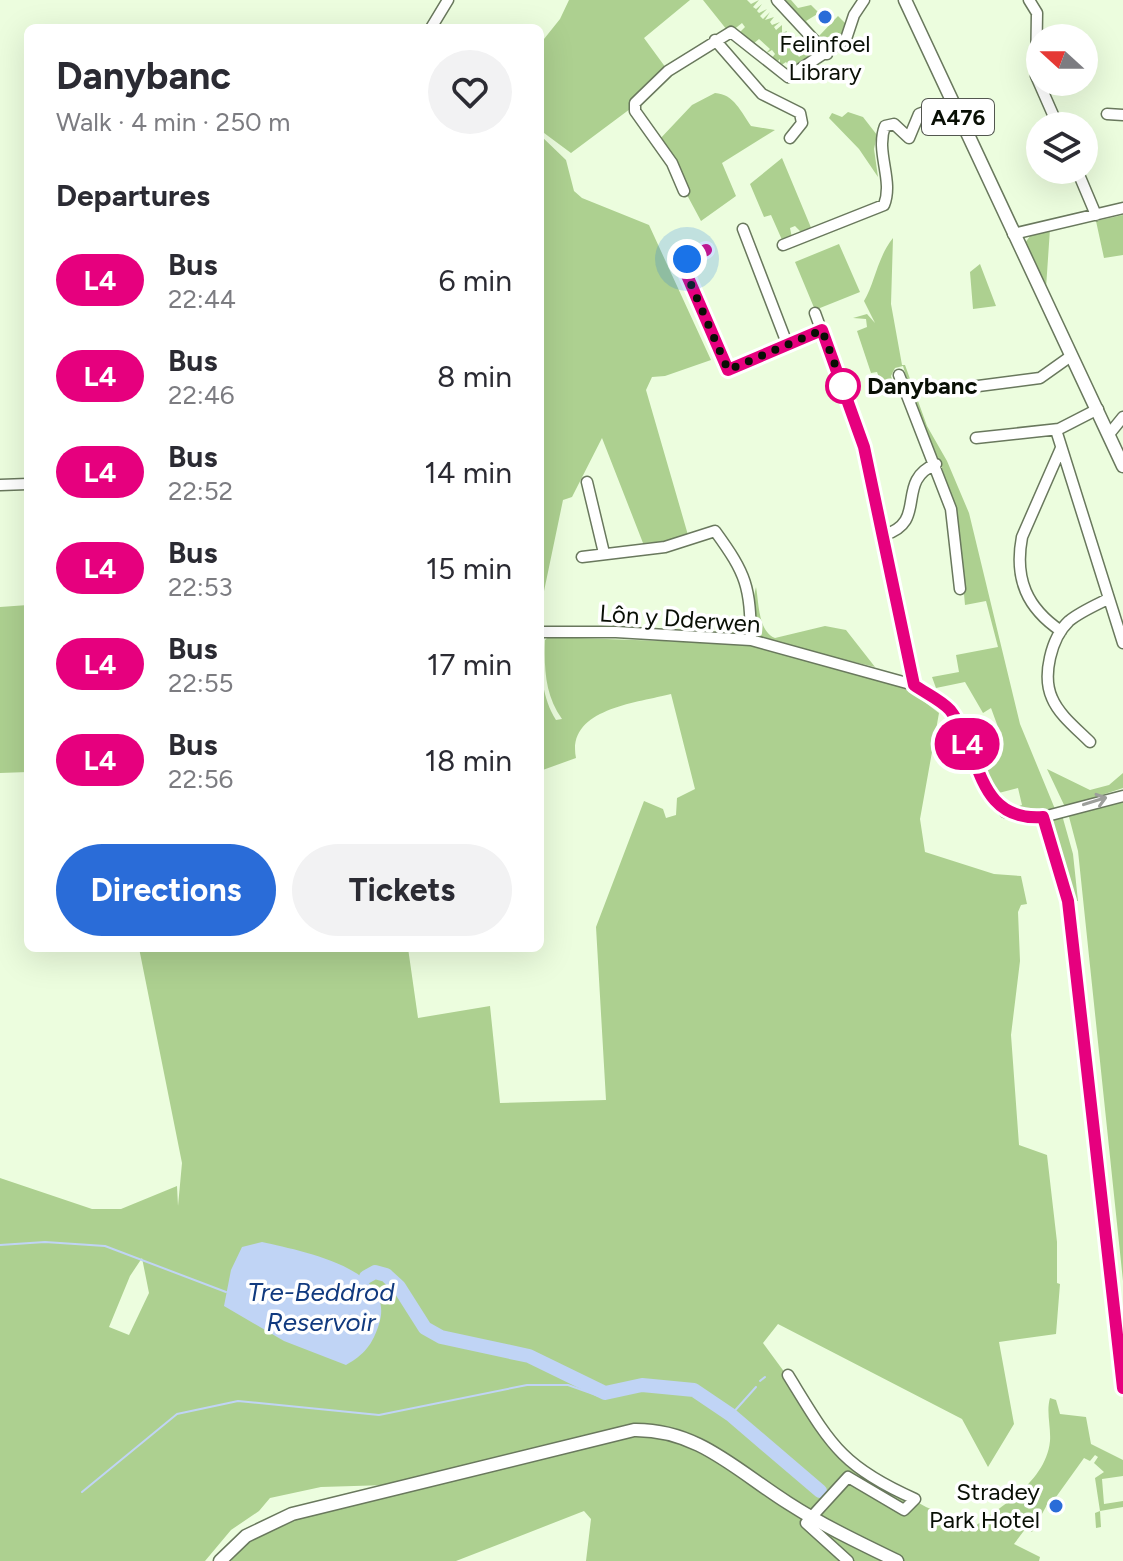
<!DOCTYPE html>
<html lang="en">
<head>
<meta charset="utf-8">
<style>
  body { margin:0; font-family:Figtree,sans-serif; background:#f2f2f3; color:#2b2b33; height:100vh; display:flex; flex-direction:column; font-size:30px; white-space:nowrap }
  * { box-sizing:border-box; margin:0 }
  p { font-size:26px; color:#7c7c81 }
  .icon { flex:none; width:44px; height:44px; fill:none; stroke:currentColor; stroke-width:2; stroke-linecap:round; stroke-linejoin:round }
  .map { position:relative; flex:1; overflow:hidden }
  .details { position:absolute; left:24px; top:24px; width:520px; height:928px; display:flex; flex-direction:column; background:#fff; border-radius:12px; box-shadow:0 8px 32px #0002 }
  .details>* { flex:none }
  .badge { padding:0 16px; border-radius:26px; font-size:28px; line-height:52px }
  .needle { width:52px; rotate:291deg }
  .fabs { position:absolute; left:1026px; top:24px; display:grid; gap:16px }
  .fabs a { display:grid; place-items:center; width:72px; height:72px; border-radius:50%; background:#fff; box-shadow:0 8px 32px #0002; font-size:40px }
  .you { position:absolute; width:40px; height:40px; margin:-20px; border:6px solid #fff; border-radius:50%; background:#1a73e8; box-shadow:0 0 0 12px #1a73e833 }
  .map>.badge { position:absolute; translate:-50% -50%; box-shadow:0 0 0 4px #fff }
  h2 { padding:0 32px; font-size:30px; line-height:72px }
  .round { display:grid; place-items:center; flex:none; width:84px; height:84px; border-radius:42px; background:#f2f2f3 }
  .head { display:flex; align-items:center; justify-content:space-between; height:136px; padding:0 32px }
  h1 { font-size:38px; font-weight:700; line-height:60px }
  .action { display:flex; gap:16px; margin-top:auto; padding:16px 32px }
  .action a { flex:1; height:92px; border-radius:48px; background:#2a6cd8; color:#fff; font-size:32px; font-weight:700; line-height:92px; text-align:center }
  .action a+a { background:#f2f2f3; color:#2b2b33 }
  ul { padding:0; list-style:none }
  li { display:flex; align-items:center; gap:24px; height:96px; padding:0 32px }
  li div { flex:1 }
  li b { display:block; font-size:30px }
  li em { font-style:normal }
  li .badge { min-width:88px; font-weight:700; text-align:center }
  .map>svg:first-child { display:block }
</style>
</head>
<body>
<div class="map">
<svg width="1123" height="1561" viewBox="0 0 1123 1561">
  <rect width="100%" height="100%" fill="#ecfdde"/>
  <path fill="#add090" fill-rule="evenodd" d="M569 0H690L644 38 666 68 631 101 630 109 571 153 540 130V44L560 19Z
    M703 0H747L751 4 759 0 753 7 756 9 762 4 757 11 759 13 767 9 760 16 763 19 770 12 765 20 774 17 770 22 772 25 780 22 774 27 776 30 782 25V33L787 31 784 39 790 33 788 39H796L792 44 799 43 793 49 796 52 804 48 797 54 799 57 806 52 812 58 788 73 784 70 789 66 786 62 780 66V59L776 63 771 59 775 54 772 50 765 54 770 49 759 39 753 44 740 32 745 27 742 23 732 31 727 30Z
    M782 0H791L798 8 811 5 819 13 806 21 819 36 838 16 846 24 844 37 831 46 827 42 824 44Z
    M715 93C734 94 741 112 751 126L775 130 722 163 736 196 701 221 658 141 692 105Z
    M848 112 863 117 877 135 874 149 878 177 859 149 829 118 832 113 842 117Z
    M540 135 566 160 574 191 582 198 649 225 711 360 665 376 652 377 646 390 688 535 667 542 643 543 602 438 572 497 563 500 543 596 541 628Z
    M782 158 812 230 802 233 795 226 790 228 792 238 783 242 771 215 764 217 750 184Z
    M1123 215V255L1104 258 1096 221Z
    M1050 229 1046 288 1025 243 1030 236Z
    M893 238 891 304 902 365H905L927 426 947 461 969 513 1020 724 1055 809 1052 811 1023 815 1006 810 1022 805 1018 788 991 795 969 741 972 737 983 751 1002 738 991 708 983 713 965 682 936 688 932 677 959 672 956 655 998 647 986 601 965 605 957 516 940 462 923 431 903 366 895 368 891 376 895 388 884 392 877 372 871 373 857 331 867 327 866 319 853 318 867 314 875 323 864 301C875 283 877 258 893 238Z
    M839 244 860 292 815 310 795 262Z
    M980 264 996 306 973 309 970 272Z
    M756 587C759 603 758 631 775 638L825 626 846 630 875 667 762 640C752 627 752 602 756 587Z
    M28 605V772L0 773V607Z
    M548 637 750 644 858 670 910 691 939 713 920 819 925 852 994 874 1021 876 1027 904 1021 905 1018 912 1020 961 1011 1035 1019 1145 1047 1155 1057 1242V1283L1060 1284 1056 1334 999 1342 1014 1424 988 1467 962 1419 778 1324 763 1343 854 1467 926 1507 974 1527C1003 1505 1046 1481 1050 1441 1051 1426 1046 1412 1050 1398L1056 1400 1060 1414 1086 1417 1091 1444 1123 1460V1476L1102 1479 1104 1504 1123 1501V1507L1100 1511 1101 1527 1096 1528 1095 1513 1100 1511 1095 1478 1104 1472 1094 1463 1098 1457 1095 1455 1090 1461 1084 1458 1051 1504 1048 1503 1032 1532 1026 1528 1014 1544 1040 1557 1039 1561H586L591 1519 584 1511 456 1561H231L246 1536 268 1523 634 1430 685 1436 670 1427 639 1425 387 1485 321 1487 270 1498 259 1511 231 1530 205 1561H0V1178L92 1209H121L177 1186 178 1206 182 1163 139 948H408L418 1018 490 1006 500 1103 606 1100 596 927 644 801 663 809 666 818 676 815 677 798 695 789 671 694C636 703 566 709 576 758L540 771V646C541 672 542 698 556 720L562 719C545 695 544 669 545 640ZM142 1258 149 1293 129 1335 109 1327 130 1276Z
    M1047 769 1090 790 1109 785 1123 773V788L1065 807Z
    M1123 800V1281L1078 851 1068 813Z
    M1062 815 1073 854 1078 901H1073L1052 829V820Z"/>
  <path fill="#c0d4f5" d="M262 1242C301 1251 397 1268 379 1324 373 1344 364 1355 346 1365L284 1341 224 1306 231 1270 242 1247Z"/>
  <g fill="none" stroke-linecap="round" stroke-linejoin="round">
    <path stroke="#c0d4f5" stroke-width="2" d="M0 1245 45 1242 105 1246 226 1292
      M760 1381 765 1377
      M604 1394 605 1393
      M731 1415 756 1387
      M82 1492 177 1414 238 1401 379 1415 527 1385H568L599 1396"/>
    <path stroke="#c0d4f5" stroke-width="14" d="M366 1277 375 1272 386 1275 399 1287 425 1328 441 1337 529 1356 605 1393 642 1385 694 1390 731 1415 820 1491"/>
    <g stroke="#69785d" stroke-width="13">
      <path id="minor" d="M777 0 827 54
        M1029 0 1037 13 1036 76 1058 126
        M431 28 448 0
        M715 40 762 94 800 113 802 123 790 138
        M1107 114 1123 115
        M1077 170 1096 215
        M684 191 672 163 635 111V103L668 71 731 32 788 77 846 39 854 15 864 0
        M743 229 788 346
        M1013 234 1123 208
        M783 245 884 205C894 180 875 152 885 126L894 124 909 138 919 114 951 102
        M706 250 687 259 683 266 728 370 822 330
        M815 313 864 447 914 685
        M899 375 951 509 960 589
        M955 389 1040 378 1071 356
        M1056 430 1123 643
        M1110 433 1123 417
        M976 438 1059 429 1098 409
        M1061 448 1022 537C1014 579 1027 608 1061 631
        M587 482 604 553
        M0 485 28 484
        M884 535C929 522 894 481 936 464
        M582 557 665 547 715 531C747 575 750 586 751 640
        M540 632H616L751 640 914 685 949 709 990 795 1005 812 1043 817 1123 796
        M1090 742C1077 729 1059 715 1052 698 1042 676 1051 638 1069 621 1080 612 1096 605 1108 599
        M1043 817 1068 901 1123 1388
        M788 1375C830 1443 840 1466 915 1499L904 1510 848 1477 806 1523 848 1561"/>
    </g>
    <g stroke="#69785d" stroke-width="15">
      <path id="major" d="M905 0 1123 466
        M220 1561 246 1536 292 1514 634 1430C698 1429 737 1471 788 1503 822 1525 860 1543 897 1561"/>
    </g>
    <use href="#minor" stroke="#fff" stroke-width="10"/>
    <use href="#major" stroke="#fff" stroke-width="12"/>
  </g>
  <defs><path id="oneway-shaft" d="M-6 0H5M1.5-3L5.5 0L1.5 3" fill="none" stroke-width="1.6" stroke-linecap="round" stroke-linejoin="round" transform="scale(2)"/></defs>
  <use stroke="#9d9f9b" href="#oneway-shaft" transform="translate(1095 801) rotate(-17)"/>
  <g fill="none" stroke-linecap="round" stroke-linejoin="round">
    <g stroke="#fff" stroke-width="18">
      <path id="line" d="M706 250 687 259 683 266 728 370 822 330 864 447 914 685C925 693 941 700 950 710 982 751 974 822 1043 817L1068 901 1123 1388"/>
    </g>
    <use href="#line" stroke="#e6007e" stroke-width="12"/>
    <path stroke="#090f05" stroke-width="8" stroke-dasharray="0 14.4" d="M687 259 683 266 728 370 822 330 843 386"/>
  </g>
  <g fill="#2a6cd8" stroke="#fff" stroke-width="3">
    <circle cx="825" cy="17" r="8"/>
    <circle cx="1056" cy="1506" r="8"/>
  </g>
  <circle fill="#fff" stroke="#e6007e" stroke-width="4" cx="843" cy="386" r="16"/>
  <g text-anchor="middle" stroke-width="7" stroke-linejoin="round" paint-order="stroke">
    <rect fill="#fff" stroke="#535750" stroke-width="2" x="922" y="99" width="72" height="36" rx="6"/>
    <g font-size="22" font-weight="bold" fill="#090f05">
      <text x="958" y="125">A476</text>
    </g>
    <g font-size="24" fill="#090f05" stroke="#fff">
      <text x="825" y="52">Felinfoel<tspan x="825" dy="28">Library</tspan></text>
      <text x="1040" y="1500" text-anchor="end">Stradey<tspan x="1040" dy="28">Park Hotel</tspan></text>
    </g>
    <g font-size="24" font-weight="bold" fill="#090f05" stroke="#fff" text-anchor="start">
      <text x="867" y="394">Danybanc</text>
    </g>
    <g font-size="24" fill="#090f05" stroke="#fff">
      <text transform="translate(680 619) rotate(4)" y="8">Lôn y Dderwen</text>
    </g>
    <g font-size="26" font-style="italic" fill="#113a7f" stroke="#fff">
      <text x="321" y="1301">Tre-Beddrod<tspan x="321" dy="30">Reservoir</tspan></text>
    </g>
  </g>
</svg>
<div class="fabs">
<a><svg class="needle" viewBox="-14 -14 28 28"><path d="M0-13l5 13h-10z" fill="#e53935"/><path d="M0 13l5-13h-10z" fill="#7c7c81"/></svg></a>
<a><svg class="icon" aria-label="layers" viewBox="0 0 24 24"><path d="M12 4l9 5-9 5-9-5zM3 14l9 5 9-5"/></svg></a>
</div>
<div class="you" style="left:687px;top:259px"></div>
<b class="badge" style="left:967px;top:744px;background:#e6007e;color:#fff">L4</b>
<section class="details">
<div class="head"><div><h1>Danybanc</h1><p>Walk · 4 min · 250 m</p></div><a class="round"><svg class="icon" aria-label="heart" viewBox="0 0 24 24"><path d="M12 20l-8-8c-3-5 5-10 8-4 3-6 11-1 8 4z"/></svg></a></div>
<h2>Departures</h2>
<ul>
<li><span class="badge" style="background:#e6007e;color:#fff">L4</span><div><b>Bus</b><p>22:44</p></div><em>6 min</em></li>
<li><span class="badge" style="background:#e6007e;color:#fff">L4</span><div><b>Bus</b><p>22:46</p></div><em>8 min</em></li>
<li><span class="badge" style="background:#e6007e;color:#fff">L4</span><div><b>Bus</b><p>22:52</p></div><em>14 min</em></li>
<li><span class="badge" style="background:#e6007e;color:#fff">L4</span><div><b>Bus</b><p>22:53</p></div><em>15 min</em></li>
<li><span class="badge" style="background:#e6007e;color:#fff">L4</span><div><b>Bus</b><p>22:55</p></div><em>17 min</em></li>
<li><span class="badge" style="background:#e6007e;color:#fff">L4</span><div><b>Bus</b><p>22:56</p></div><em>18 min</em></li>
</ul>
<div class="action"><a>Directions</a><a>Tickets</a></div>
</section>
</div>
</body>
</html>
